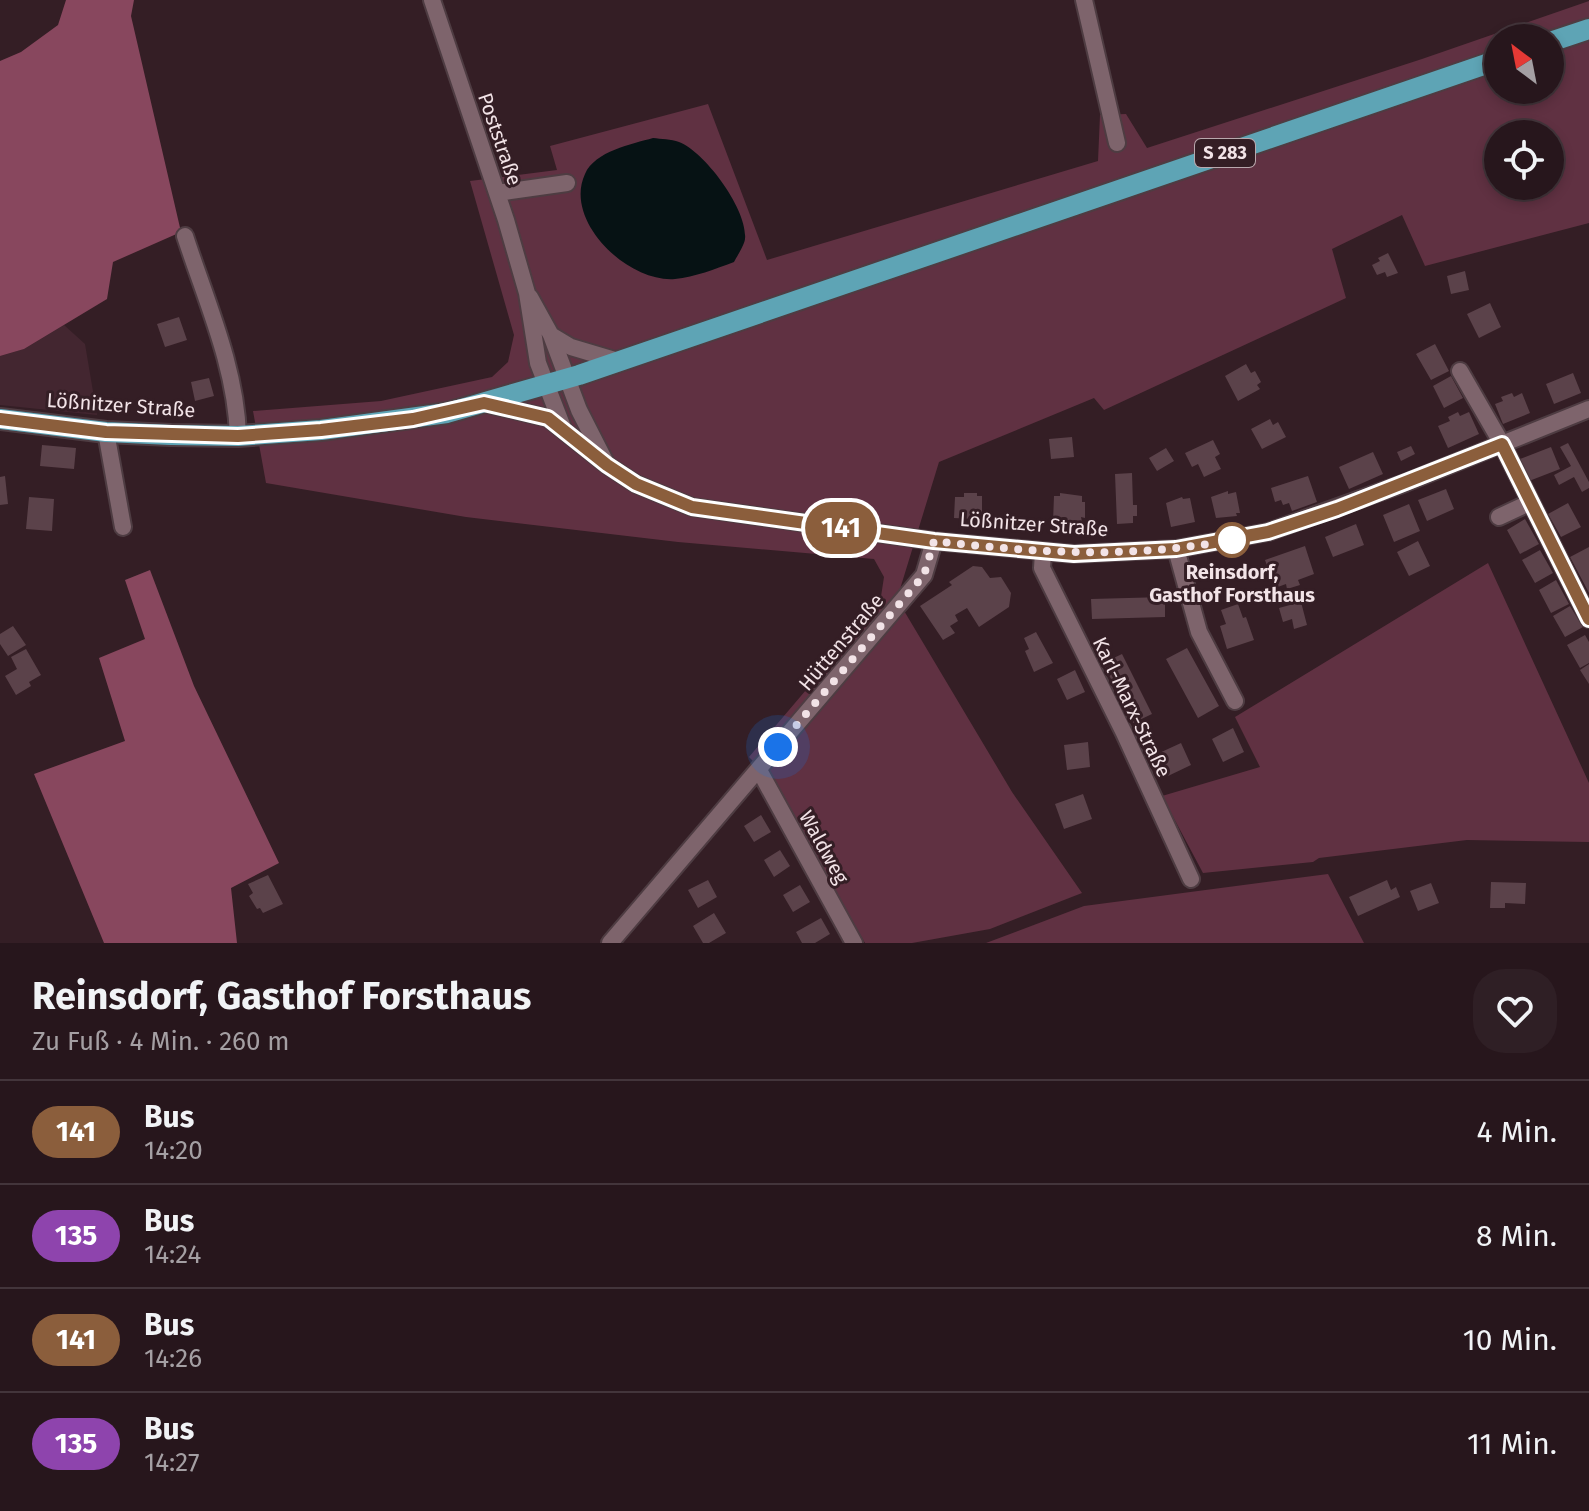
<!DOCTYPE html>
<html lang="de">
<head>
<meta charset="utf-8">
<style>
  body { margin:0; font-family:"Fira Sans",sans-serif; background:#2f1f25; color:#f1f3f6; height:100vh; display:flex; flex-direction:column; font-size:30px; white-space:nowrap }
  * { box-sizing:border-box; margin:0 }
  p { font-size:26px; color:#a49fa3 }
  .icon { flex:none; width:44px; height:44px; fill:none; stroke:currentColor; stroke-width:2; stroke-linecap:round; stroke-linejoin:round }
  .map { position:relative; height:943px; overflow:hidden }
  .sheet { display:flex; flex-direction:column; background:#27161c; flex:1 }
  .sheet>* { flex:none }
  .badge { padding:0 16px; border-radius:26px; font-size:28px; line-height:52px }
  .needle { width:52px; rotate:328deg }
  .tools { position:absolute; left:1484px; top:24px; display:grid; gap:16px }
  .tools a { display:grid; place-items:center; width:80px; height:80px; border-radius:50%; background:#27161c; box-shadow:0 4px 12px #0003,0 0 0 2px #43353b; font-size:40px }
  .you { position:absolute; width:40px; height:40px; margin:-20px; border:6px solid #fff; border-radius:50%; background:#1a73e8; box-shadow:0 0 0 12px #1a73e833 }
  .map>.badge { position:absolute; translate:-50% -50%; box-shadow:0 0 0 4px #fff }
  .round { display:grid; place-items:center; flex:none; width:84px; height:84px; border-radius:32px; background:#2f1f25 }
  .headline { display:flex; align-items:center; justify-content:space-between; height:136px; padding:0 32px }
  h1 { font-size:38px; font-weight:700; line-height:60px }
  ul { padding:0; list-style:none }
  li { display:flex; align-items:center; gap:24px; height:104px; padding:0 32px; border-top:2px solid #43353b }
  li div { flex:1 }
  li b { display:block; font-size:30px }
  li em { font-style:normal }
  li .badge { min-width:88px; font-weight:700; text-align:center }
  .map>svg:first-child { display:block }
</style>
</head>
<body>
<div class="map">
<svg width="1589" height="943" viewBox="0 0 1589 943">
  <rect width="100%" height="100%" fill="#341e25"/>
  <path fill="#432630" d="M64 325 85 344 97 415 0 405V356L24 349Z"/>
  <path fill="#603142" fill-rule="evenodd" d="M1589 1V223L1425 266 1402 215 1332 249 1346 298 1104 410 1094 398 939 462 897 599 1012 792 1082 893 990 929 912 943H865L771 779 749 757 880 603 884 577 874 559 678 542 466 517 266 483 253 411 381 401 492 377 508 362 514 335 470 181 557 170 550 146 708 104 767 260 1098 161 1100 115 1126 114 1147 148 1422 59ZM1498 38H1550V90H1498ZM1498 134H1550V186H1498Z
    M1488 563 1589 783V842L1467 840 1319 858 1313 862 1203 873 1162 796 1260 767 1235 717Z
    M1328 874 1364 943H986L1084 906Z"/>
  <path fill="#88475e" d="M66 0H134L131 16 181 232 113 262 107 299 24 349 0 356V61L21 52 58 25Z
    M150 570 194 686 279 863 231 888 237 943H104L34 774 125 741 99 658 145 639 125 580Z"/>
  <path fill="#061214" d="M653 138C661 139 671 139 679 142 705 152 748 210 745 239 744 246 737 256 734 262 715 269 695 277 675 279 628 283 563 221 585 174 595 151 632 144 653 138Z"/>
  <path fill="#5b424a" d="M1388 253 1398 273 1387 277 1385 272 1377 275 1372 265 1380 261 1378 258Z
    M1465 271 1469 290 1451 294 1447 276Z
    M1490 303 1501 327 1479 338 1467 314Z
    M179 317 187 340 165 347 157 324Z
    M1435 344 1449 371 1431 380 1416 354Z
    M1246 364 1251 373 1255 371 1261 382 1257 385 1260 389 1238 401 1225 376Z
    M1573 373 1581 393 1554 404 1546 384Z
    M1451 376 1463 398 1444 408 1433 386Z
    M209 378 214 396 195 401 191 382Z
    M1512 393 1514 397 1522 393 1530 413 1503 424 1495 404 1503 401 1501 397Z
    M1458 412 1460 416 1469 412 1479 434 1448 448 1438 426 1450 421 1448 417Z
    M1270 419 1273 425 1278 422 1286 437 1262 449 1251 429Z
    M1072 437 1074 457 1051 459 1049 439Z
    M1213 440 1220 454 1215 457 1221 469 1204 477 1198 464 1192 467 1185 453Z
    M1568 443 1589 482V488L1582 492 1574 477 1559 485 1554 475 1571 466 1560 447Z
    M42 445 76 448 74 469 40 466Z
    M1411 446 1415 454 1401 461 1397 452Z
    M1551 447 1560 469 1529 481 1520 459Z
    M1166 448 1174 461 1157 471 1149 458Z
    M1373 452 1383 474 1349 489 1339 467Z
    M1132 473 1133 505H1137V516H1133V523L1117 524 1115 474Z
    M5 476 8 504 0 505V477Z
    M1308 476 1317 502 1292 511 1289 503 1283 505 1281 500 1275 502 1271 488Z
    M1446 489 1454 509 1427 521 1418 500Z
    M1228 491V494L1236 492 1240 513H1236L1237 516 1216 518 1211 497Z
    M964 493H977V496H982V513H974V519L954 518 955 497H964Z
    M1060 493 1082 496V502H1085V518L1081 517 1082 522H1053L1054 496H1060Z
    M29 497 54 499 52 531 26 529Z
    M1182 497 1183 499 1190 498 1195 522 1171 527 1166 503Z
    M1568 503 1581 527 1561 537 1548 514Z
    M1409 504 1420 531 1394 542 1383 515Z
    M1525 519 1539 544 1520 554 1507 530Z
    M1356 524 1364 545 1333 557 1325 537Z
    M1418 541 1430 566 1409 576 1397 552Z
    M1305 546 1314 574 1298 580 1300 585 1287 589 1286 584 1275 588 1265 560Z
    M1589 547V593L1570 557Z
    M1540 550 1553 573 1535 583 1522 560Z
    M973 566 982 567 990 578 1001 577 1011 593 1009 607 979 627 967 608 955 615 958 621 950 626 955 633 943 640 920 606 952 585 949 582Z
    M1556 580 1569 604 1551 613 1539 590Z
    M1165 597V617L1092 619 1091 599Z
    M1301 602 1307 625 1294 629 1292 619 1283 622 1279 608Z
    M1238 604 1243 618 1246 617 1254 640 1227 649 1220 626 1226 624 1221 610Z
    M1570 606 1583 627 1565 637 1553 616Z
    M13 626 26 645 8 656 0 644V634Z
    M1036 632 1053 663 1034 672 1025 651 1029 649 1024 638Z
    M1585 635 1589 642V663L1580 668 1567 645Z
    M1187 648 1219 706 1198 718 1166 659Z
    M26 649 41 675 29 682 31 686 16 695 5 676 17 669 11 657Z
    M1122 654 1152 714 1133 723 1103 663Z
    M1589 664V684L1580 670Z
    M1075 670 1085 692 1067 700 1057 679Z
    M1233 728 1244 752 1223 762 1212 739Z
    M1088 742 1090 767 1067 770 1064 745Z
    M1181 743 1191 765 1168 776 1157 754Z
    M1083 794 1092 819 1064 829 1055 804Z
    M761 815 771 832 754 842 744 826Z
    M780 850 790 866 774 877 764 860Z
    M268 875 283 904 263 913 260 908 257 909 249 896 253 893 248 884Z
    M708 880 717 897 698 908 688 890Z
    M1387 880 1391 890 1396 887 1400 897 1358 916 1349 897Z
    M1491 882 1526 883 1525 904 1505 903V908H1490Z
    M1431 883 1439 903 1418 911 1410 891Z
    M800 885 810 902 793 912 783 895Z
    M714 913 726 933 709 943H703L693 926Z
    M821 918 830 934 815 943H802L796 932Z"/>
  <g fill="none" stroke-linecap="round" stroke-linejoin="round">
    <g stroke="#4e3c42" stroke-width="20">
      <path id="minor" d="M432 0 506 220 527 293 538 363 562 425
        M1084 0 1117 143
        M497 193 567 183
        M185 236C206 301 236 367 238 436
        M530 297 551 335 579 410 605 461
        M551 335 571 347 618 361
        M1460 371 1502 444 1589 619
        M487 404 548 418 607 465 636 484 692 507 934 541 1074 554 1176 549 1268 532 1405 483 1589 409
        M106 432 123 527
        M1499 517 1531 502
        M1176 549 1199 632 1235 701
        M1043 553 1042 568 1124 733 1191 879
        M759 770 854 943
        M610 943 924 575 934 541"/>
    </g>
    <g stroke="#4e3c42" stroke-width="24">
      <path id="major" d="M1550 42 1589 29
        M0 419 106 432 171 435 238 436 321 430 447 413 579 375 1498 60"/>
    </g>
    <use href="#minor" stroke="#7e646c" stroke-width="16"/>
    <use href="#major" stroke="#5ea4b5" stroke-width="20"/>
  </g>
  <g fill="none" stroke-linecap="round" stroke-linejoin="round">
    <g stroke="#fff" stroke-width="18">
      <path id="line" d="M0 419 106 432 238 436 321 430 413 419 484 403 548 418 607 465 636 484 692 507 934 541 1074 554 1176 549 1268 532 1337 509 1502 444 1589 619"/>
    </g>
    <use href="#line" stroke="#8b5e3c" stroke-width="12"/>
    <path stroke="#f2e3e7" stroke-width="8" stroke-dasharray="0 14.4" d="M778 747 924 575 934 541C1038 553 1128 559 1232 540"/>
  </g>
  <circle fill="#fff" stroke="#8b5e3c" stroke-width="4" cx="1232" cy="540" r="16"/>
  <g text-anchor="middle" stroke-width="6" stroke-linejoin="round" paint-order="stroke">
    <rect fill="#341e25" stroke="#b9a8ad" stroke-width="2" x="1195" y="139" width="60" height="28" rx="6"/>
    <g font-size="18" font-weight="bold" fill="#f2e3e7">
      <text x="1225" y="159">S 283</text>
    </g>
    <g font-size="20" fill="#f2e3e7" stroke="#341e25">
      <text transform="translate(500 139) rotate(71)" y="7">Poststraße</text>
      <text transform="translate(121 405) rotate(4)" y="7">Lößnitzer Straße</text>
      <text transform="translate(1034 524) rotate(4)" y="7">Lößnitzer Straße</text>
      <text transform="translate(841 642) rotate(-50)" y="7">Hüttenstraße</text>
      <text transform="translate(1132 707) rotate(64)" y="7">Karl-Marx-Straße</text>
      <text transform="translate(824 847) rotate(61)" y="7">Waldweg</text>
    </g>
    <g font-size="20" font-weight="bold" fill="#f2e3e7" stroke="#341e25">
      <text x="1232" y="579">Reinsdorf,<tspan x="1232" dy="23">Gasthof Forsthaus</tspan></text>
    </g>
  </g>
</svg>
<div class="tools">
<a><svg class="needle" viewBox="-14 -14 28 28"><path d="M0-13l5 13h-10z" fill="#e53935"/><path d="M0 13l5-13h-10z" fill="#a49fa3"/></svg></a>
<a><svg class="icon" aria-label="locate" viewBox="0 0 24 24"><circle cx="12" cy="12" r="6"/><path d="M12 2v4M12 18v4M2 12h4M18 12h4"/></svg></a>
</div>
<div class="you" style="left:778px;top:747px"></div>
<b class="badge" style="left:841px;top:528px;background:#8b5e3c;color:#fff">141</b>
</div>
<section class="sheet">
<div class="headline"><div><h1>Reinsdorf, Gasthof Forsthaus</h1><p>Zu Fuß · 4 Min. · 260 m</p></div><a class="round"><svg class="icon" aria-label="heart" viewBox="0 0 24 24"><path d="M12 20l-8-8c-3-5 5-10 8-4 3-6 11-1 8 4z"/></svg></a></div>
<ul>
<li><span class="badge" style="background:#8b5e3c;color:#fff">141</span><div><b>Bus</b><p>14:20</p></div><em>4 Min.</em></li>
<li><span class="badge" style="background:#8e44ad;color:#fff">135</span><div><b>Bus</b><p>14:24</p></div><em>8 Min.</em></li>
<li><span class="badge" style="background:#8b5e3c;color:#fff">141</span><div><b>Bus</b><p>14:26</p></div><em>10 Min.</em></li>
<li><span class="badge" style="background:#8e44ad;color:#fff">135</span><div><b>Bus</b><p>14:27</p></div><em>11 Min.</em></li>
</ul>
</section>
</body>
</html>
